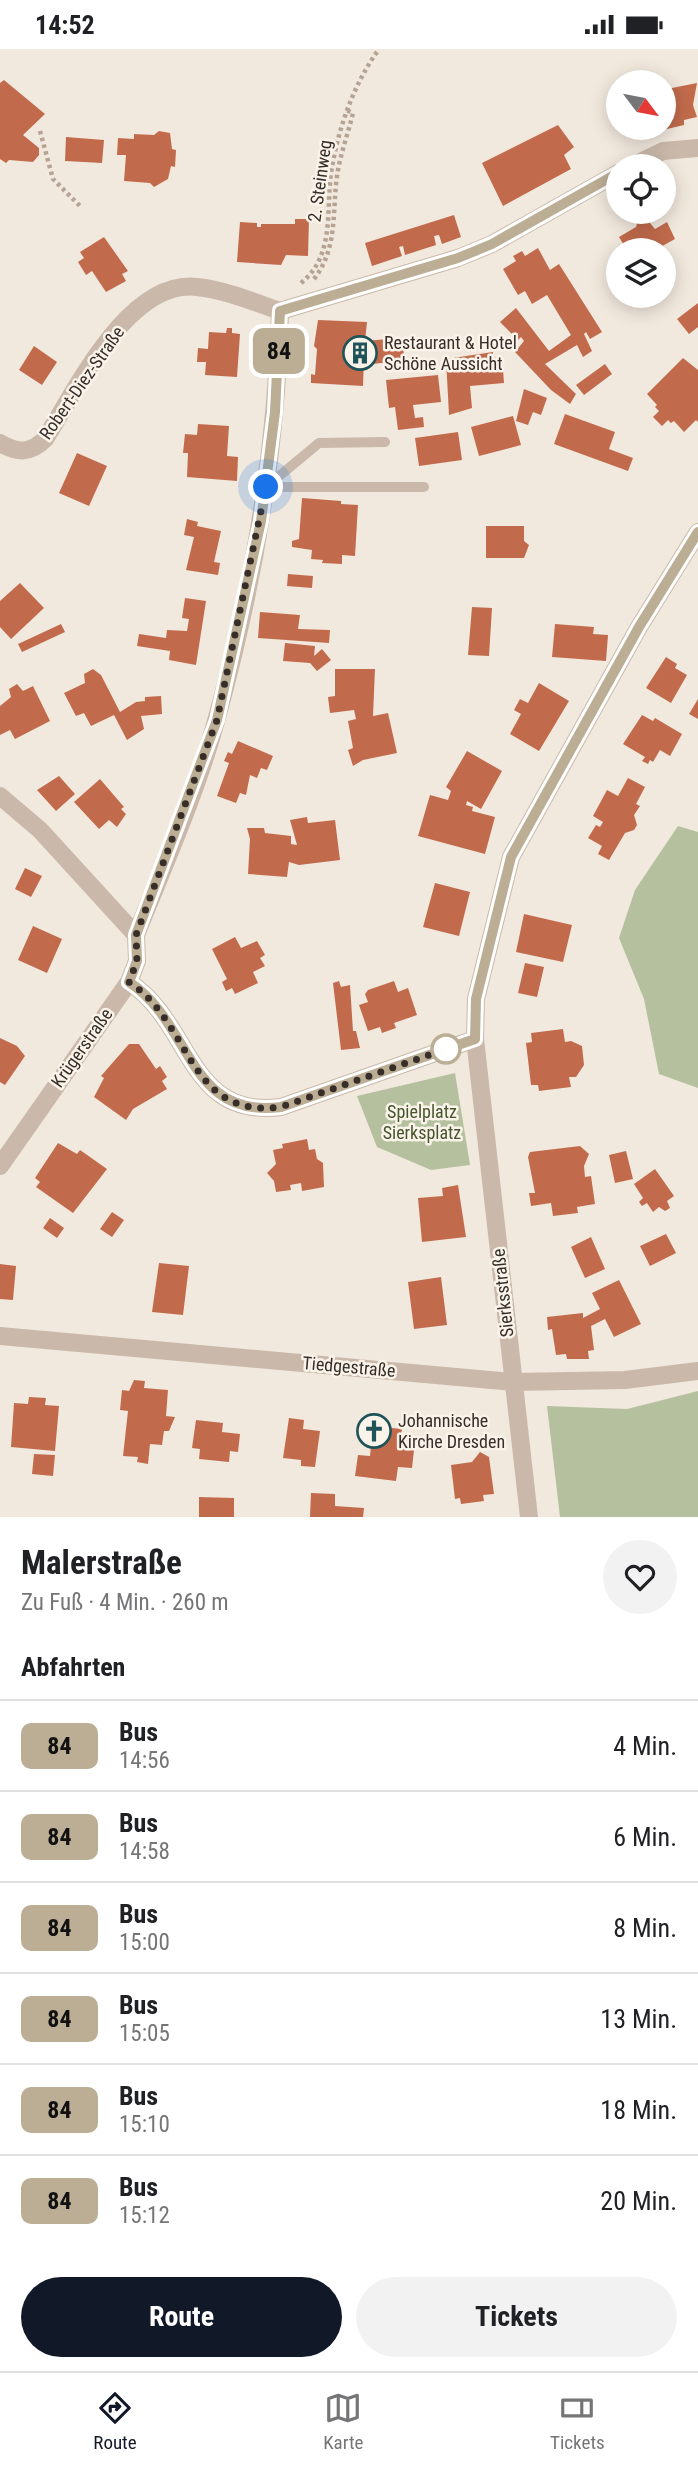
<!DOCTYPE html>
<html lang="de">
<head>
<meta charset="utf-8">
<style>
  body { margin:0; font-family:"Roboto Condensed",sans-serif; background:#f2f2f2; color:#202124; height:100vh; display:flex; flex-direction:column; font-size:26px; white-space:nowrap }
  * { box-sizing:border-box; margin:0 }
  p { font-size:23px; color:#757577 }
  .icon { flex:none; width:38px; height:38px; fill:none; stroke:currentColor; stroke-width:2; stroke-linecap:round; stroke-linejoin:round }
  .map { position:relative; height:1468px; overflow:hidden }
  .details { display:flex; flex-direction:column; background:#fff; flex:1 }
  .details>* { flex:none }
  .badge { padding:0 14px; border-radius:10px; font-size:24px; line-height:46px }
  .needle { width:46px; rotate:122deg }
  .tools { position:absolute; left:606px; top:21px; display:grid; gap:14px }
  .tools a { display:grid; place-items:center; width:70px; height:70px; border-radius:50%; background:#fff; box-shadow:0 4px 18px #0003; font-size:35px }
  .you { position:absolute; width:35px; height:35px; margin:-18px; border:5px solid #fff; border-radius:50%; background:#1a73e8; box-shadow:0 0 0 10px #1a73e833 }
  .map>.badge { position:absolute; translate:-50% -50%; box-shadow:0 0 0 4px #fff }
  h2 { padding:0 21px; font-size:26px; line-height:63px }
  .round { display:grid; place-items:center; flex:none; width:74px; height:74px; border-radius:37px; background:#f2f2f2 }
  .head { display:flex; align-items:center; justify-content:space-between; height:119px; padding:0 21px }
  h1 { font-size:33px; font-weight:700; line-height:52px }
  .cta { display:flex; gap:14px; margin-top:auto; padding:14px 21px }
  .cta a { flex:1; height:80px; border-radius:42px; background:#111827; color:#fff; font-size:28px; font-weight:700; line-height:80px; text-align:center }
  .cta a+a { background:#f2f2f2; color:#202124 }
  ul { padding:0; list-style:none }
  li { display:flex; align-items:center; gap:21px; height:91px; padding:0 21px; border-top:2px solid #e0e0e0 }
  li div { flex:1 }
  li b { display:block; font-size:26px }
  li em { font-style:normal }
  li .badge { min-width:77px; font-weight:700; text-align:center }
  .status { display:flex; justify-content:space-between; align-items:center; height:49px; padding:0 35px; background:#fff; direction:ltr }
  .status svg { height:19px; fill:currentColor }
  .dock { display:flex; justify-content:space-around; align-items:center; height:98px; border-top:2px solid #e0e0e0; background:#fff; font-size:19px; color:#757577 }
  .dock a { display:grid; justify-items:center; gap:4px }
  .dock .selected { color:#111827 }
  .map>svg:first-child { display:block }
</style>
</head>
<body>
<div class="status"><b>14:52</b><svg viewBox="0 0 49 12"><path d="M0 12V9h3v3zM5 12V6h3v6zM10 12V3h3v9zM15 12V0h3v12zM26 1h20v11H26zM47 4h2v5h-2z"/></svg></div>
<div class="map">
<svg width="698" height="1468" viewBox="0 0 698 1468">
  <rect width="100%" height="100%" fill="#f2e9de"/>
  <path fill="#b4c09e" d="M678 777 698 783V1039L659 1025 644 950 619 889 635 841Z
    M455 1024 470 1116 431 1121 377 1098 357 1047Z
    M698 1342V1468H560L547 1357 627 1360Z"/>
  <path fill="#c26b4c" d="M4 31 45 65 23 86 39 99V106L33 113 9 111 6 114 0 110V34Z
    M697 34 693 56 697 68 684 71V76L629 89 625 79H663V64L671 62 667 40Z
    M558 76 574 98 564 106 571 120 503 157 482 114Z
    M159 82 170 84 172 100 176 101 175 118 171 117 168 130 154 138 150 134 124 132 126 106H117L118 89 134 90V85L154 86Z
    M66 88 104 91 102 114 65 112Z
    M454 166 461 188 442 195 439 186 434 187 436 196 405 206 403 197 399 198 402 207 372 217 365 194Z
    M639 168H645L655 180 667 173 675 190 655 201H627L619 188 636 178Z
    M295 170H309L308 207 286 206 281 216 237 213 240 173 257 174V178H261V175H295Z
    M104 188 128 222 122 225 126 232 106 243 92 222 86 226 78 213 84 209 80 203Z
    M538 199 550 221 559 215 602 283 590 290 586 283 584 285 592 302 583 308 577 296 545 315 576 345 570 355 551 341 515 303 524 292 521 288 518 291 500 273 516 259 549 302 571 286 547 246 532 255 525 242 518 246 503 220 516 212 513 207 522 202 525 207Z
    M698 254V278L689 285 677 270Z
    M318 271 367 273 365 292 401 289 405 311 373 315 372 309 364 308 363 337 311 334V325L315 326 317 300 314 297Z
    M227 279H232V284L240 285 237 328 205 326 206 313H197L198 299 208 300 209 283 226 284Z
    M34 297 57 313 42 336 19 321Z
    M493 303V309L502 308 504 334 470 337 472 359 449 366 446 310Z
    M683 309 698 321V373L696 371 684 383 674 372 671 374 668 371 662 377 653 368 659 362 655 358 657 356 647 345Z
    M605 315 612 325 584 346 576 336Z
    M438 326 441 353 413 356 415 369 423 368 424 378 398 381 395 358 389 359 386 331Z
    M524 340 547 349 541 366 533 363 528 376 516 372Z
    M565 365 615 383 609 400 633 409 628 422 554 395Z
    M513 367 521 396 479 407 471 378Z
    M198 375 229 377 227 407 238 408 237 432 187 428 188 404H183L185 385 197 386Z
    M458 383 462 411 419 417 415 389Z
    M77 404 107 417 89 457 59 444Z
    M302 449 341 452V455L358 456 355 507 342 506V515L322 514 323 511 311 510 312 501 292 498V492L299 490Z
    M187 470 198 473 197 477 221 482 214 513 220 514 218 526 186 521 194 488 184 486Z
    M486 477H524V492L529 496 524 509H486Z
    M288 525 313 527 312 539 287 537Z
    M20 534 44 559 11 590 0 578V552Z
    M185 549 206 552 196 616 169 611 170 602 137 597 139 585 166 589 167 581 187 582 189 570 182 569Z
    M472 558 492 559 489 607 468 606Z
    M260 563 300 566 298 580 330 581 329 594 258 589Z
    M61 575 65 583 22 603 18 595Z
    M555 575 594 578 593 585 608 586 606 612 552 608Z
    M285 594 315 597 314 607 322 600 331 611 317 622 310 614 283 612Z
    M666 608 677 615 675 619 687 626 671 654 646 639Z
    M93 620 101 626 120 663 136 653 145 652V648L161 647 162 665 141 667 144 680 127 691 114 666 91 677 84 664 76 667 64 644 85 634 84 625Z
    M335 620H375L373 667 388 664 397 704 363 711 353 717 348 701 353 699 348 672 356 670 354 661 330 664 328 648 335 647Z
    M539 634 569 652 539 702 510 685 521 665 514 661 520 650 528 654Z
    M17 635 23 642 33 637 50 672 15 690 10 681 0 686V657L11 648 9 640Z
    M698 650V670L689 665Z
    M642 666 653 672 655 669 682 685 670 707 660 701 653 713 650 711 648 715 642 712 645 708 623 695Z
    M238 692 273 707 267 721 261 719 257 729 250 726 246 746 240 744 236 754 217 747 229 714 224 712 228 703 232 705Z
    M467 702 502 722 481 760 467 752 466 756 473 758 472 762 495 768 485 805 418 787 430 746 448 751 451 742 446 738Z
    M59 727 75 745 56 762 37 741Z
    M628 729 645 738 636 755 640 757 634 766 637 776 634 781 625 784 609 811 598 805 602 797 588 789 596 776 600 778 603 773 593 767 607 741 618 747Z
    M100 730 124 758 121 760 126 765 117 778 109 771 99 780 74 753Z
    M307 768 308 774 335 771 340 811 299 816 289 813 287 828 248 825 250 790 247 779H264L265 784 291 787V795L297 796 290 771Z
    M25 819 42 827 31 848 15 840Z
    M435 834 470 843 459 887 423 878Z
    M524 865 572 876 563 913 516 903Z
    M33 877 62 890 47 924 18 911Z
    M235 888 241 899 257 892 265 906 260 909 265 917 253 923 258 934 235 945 232 939 226 942 222 933 227 930 212 900Z
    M525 914 544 918 537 948 518 944Z
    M339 932 341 938 350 936 353 982H356L360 999 341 1001 333 934Z
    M394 932 398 943 408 939 417 966 394 974 396 979 382 984 380 978 368 982 359 956 368 953 365 945 368 941Z
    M563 980 565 993 571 992 582 997 584 1016 576 1028H569L571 1038 539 1042 538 1036H531L526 994 532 993 531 984Z
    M0 989 17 997 25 1007 5 1036 0 1033Z
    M129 995H139L156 1020 160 1017 167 1028 162 1032 167 1040 133 1060 126 1071 94 1048 104 1029 101 1027Z
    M307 1090 309 1101 315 1100 317 1110 323 1114 324 1138 302 1142 301 1134 290 1136 291 1141 276 1143 274 1132 267 1124 276 1115 273 1101 283 1099 282 1095Z
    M58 1094 77 1105 80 1101 107 1120 73 1164 36 1138 40 1133 35 1129Z
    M580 1097 589 1105 584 1117 585 1128 591 1127 595 1155 577 1158 578 1164 553 1167 551 1154 531 1157 529 1144H535L528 1108 530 1103Z
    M626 1102 633 1130 615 1134 609 1106Z
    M655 1120 674 1147 667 1152 670 1159 665 1162 659 1158 653 1163 647 1154 642 1157 639 1153 643 1149 634 1135Z
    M458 1136 466 1188 422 1193 418 1149 443 1147 442 1139Z
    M112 1163 124 1171 112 1188 100 1180Z
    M50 1169 64 1179 57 1189 43 1179Z
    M666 1185 676 1204 650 1217 640 1197Z
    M591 1188 605 1220 585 1229 571 1198Z
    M159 1214 189 1217 183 1266 152 1263Z
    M0 1215 16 1217 13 1251 0 1250Z
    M441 1228 447 1276 414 1280 408 1233Z
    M619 1231 641 1275 614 1288 605 1270 591 1277 594 1301 588 1302 589 1310H567L566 1305 556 1306 552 1280 548 1281 547 1268 583 1264V1269L600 1260 592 1244Z
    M134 1331 145 1332 144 1339 168 1341 166 1367 175 1368 169 1382H164L162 1396 150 1395 148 1415 137 1413 138 1408 123 1407 128 1362 120 1361 122 1341 129 1342Z
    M29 1348 46 1349 45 1356 59 1357 55 1402 11 1398 14 1354 28 1355Z
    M289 1369 304 1371 303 1380 320 1382 315 1418 301 1417V1411L283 1409Z
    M196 1371 223 1374 222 1383 240 1385 238 1403 230 1402 229 1413 199 1410 200 1400 192 1399Z
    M373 1377 402 1380 400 1391 415 1392 412 1419 398 1418 396 1432 355 1427 358 1406 370 1407Z
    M480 1403 489 1408 494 1445 483 1446 484 1452 461 1455 460 1449 455 1450 451 1416 472 1413Z
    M34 1405 55 1406 53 1427 32 1425Z
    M311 1444 335 1445V1457L364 1459 363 1468H310Z
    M199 1448 234 1449V1468H199Z"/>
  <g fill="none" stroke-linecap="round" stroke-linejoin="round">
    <path stroke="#b5a394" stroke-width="4.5" stroke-dasharray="3.5 3.5" stroke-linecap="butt" d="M40 82 53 130 80 157
      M314 230C338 199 332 164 337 127 340 106 348 85 353 64L346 61
      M301 234C335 207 326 161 331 124 338 80 353 36 379 0"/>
    <path stroke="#cab9aa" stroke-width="10" d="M266 438H424
      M266 438 319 394 385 393"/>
    <path stroke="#cab9aa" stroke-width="18" d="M632 117 663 102 698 99
      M280 262 458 209 492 195 618 124
      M0 394C18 404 30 405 45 390 76 342 128 230 197 238 225 241 254 253 280 262
      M0 747 40 781 136 886
      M129 933C193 975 187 1070 281 1058L475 990
      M0 1117 129 933 137 912 136 886C164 816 196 745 216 672 253 539 277 399 280 262
      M0 1287 513 1333 625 1331 698 1322
      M529 1468 475 990 476 950 511 808 639 578 698 483"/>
  </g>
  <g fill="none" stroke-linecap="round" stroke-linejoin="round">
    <g stroke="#fff" stroke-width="16">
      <path id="line" d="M618 124 492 195 458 209 280 262 275 363 261 472 217 671 136 886 137 912 129 933C193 975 187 1070 281 1058L475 990 476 950 511 808 639 578 698 483"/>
    </g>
    <use href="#line" stroke="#bcae94" stroke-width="10"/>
    <path stroke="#372e29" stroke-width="7" stroke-dasharray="0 12.6" d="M266 438 217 671 136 886 137 912 129 933C193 975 187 1070 281 1058L449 999 446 1000"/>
  </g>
  <defs>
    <g id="building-ring" transform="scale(1.75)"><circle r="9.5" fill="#f9f3ea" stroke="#205358" stroke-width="1.5"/><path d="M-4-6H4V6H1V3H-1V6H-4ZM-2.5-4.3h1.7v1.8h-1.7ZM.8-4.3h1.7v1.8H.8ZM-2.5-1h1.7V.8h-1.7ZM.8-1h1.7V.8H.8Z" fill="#205358"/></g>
    <g id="church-ring" transform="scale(1.75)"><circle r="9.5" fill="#f9f3ea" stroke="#205358" stroke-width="1.5"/><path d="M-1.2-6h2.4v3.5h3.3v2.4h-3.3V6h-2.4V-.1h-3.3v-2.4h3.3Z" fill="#205358"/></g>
  </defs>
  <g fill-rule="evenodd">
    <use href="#building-ring" x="360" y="304"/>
    <use href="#church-ring" x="374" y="1382"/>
  </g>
  <circle fill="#fff" stroke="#bcae94" stroke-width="3.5" cx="446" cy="1000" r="14"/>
  <g text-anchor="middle" stroke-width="5" stroke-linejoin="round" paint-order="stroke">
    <g font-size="18" fill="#372e29" stroke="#f9f3ea">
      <text transform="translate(320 132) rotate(-82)" y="6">2. Steinweg</text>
      <text transform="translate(82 334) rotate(-55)" y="6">Robert-Diez-Straße</text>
      <text transform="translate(82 999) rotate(-55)" y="6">Krügerstraße</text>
      <text transform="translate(503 1244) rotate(-96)" y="6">Sierksstraße</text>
      <text transform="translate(349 1318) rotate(5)" y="6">Tiedgestraße</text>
    </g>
    <g font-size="18" fill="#372e29" stroke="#f9f3ea" text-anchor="start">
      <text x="384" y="300">Restaurant &amp; Hotel<tspan x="384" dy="21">Schöne Aussicht</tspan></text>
      <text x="398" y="1378">Johannische<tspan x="398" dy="21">Kirche Dresden</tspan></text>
    </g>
    <g font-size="18" fill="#46552e" stroke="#f9f3ea">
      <text x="422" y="1069">Spielplatz<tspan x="422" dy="21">Sierksplatz</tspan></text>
    </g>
  </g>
</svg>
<div class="tools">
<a><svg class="needle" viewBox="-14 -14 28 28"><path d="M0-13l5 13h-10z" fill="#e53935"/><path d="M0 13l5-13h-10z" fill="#757577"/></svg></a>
<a><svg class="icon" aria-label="locate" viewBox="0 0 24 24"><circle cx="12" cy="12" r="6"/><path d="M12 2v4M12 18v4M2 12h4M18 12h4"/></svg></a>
<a><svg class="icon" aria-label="layers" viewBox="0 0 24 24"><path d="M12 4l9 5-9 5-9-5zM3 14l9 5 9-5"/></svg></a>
</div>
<div class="you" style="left:266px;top:438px"></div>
<b class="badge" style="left:279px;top:302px;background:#bcae94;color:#111">84</b>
</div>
<section class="details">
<div class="head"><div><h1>Malerstraße</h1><p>Zu Fuß · 4 Min. · 260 m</p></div><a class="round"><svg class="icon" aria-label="heart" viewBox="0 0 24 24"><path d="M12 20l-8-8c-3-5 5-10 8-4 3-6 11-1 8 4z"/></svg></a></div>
<h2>Abfahrten</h2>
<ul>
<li><span class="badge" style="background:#bcae94;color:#111">84</span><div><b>Bus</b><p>14:56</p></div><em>4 Min.</em></li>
<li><span class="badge" style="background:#bcae94;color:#111">84</span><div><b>Bus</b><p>14:58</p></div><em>6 Min.</em></li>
<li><span class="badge" style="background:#bcae94;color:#111">84</span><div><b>Bus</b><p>15:00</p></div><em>8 Min.</em></li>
<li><span class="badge" style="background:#bcae94;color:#111">84</span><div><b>Bus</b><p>15:05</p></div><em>13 Min.</em></li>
<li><span class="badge" style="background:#bcae94;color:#111">84</span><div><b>Bus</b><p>15:10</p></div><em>18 Min.</em></li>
<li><span class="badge" style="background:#bcae94;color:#111">84</span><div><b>Bus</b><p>15:12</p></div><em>20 Min.</em></li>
</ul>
<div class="cta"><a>Route</a><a>Tickets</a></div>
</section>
<nav class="dock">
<a class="selected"><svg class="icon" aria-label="directions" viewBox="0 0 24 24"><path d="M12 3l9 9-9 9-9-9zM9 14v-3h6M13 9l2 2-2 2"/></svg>Route</a>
<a><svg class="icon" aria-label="map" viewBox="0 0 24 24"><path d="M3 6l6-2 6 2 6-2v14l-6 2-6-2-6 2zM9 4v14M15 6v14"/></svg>Karte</a>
<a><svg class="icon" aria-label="tickets" viewBox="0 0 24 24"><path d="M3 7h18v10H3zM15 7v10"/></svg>Tickets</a>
</nav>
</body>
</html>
